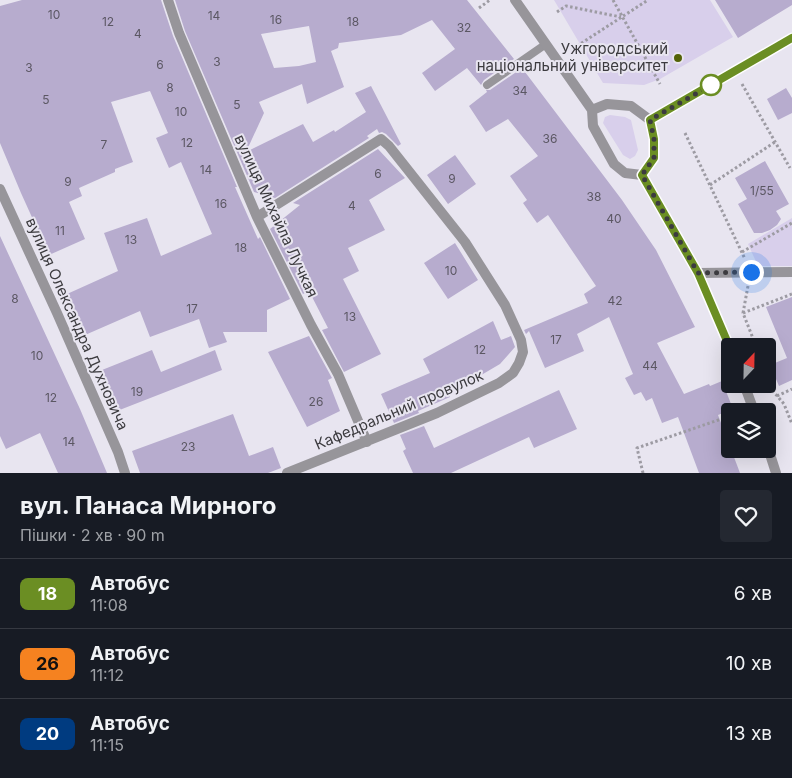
<!DOCTYPE html>
<html lang="uk">
<head>
<meta charset="utf-8">
<style>
  body { margin:0; font-family:Inter,sans-serif; background:#242831; color:#f1f3f6; height:100vh; display:flex; flex-direction:column; font-size:19px; white-space:nowrap }
  * { box-sizing:border-box; margin:0 }
  p { font-size:16px; color:#9ea1a6 }
  .icon { flex:none; width:28px; height:28px; fill:none; stroke:currentColor; stroke-width:2; stroke-linecap:round; stroke-linejoin:round }
  .map { position:relative; height:473px; overflow:hidden }
  .details { display:flex; flex-direction:column; background:#171b24; flex:1 }
  .details>* { flex:none }
  .badge { padding:0 10px; border-radius:8px; font-size:18px; line-height:32px }
  .needle { width:32px; rotate:22deg }
  .tools { position:absolute; left:721px; top:338px; display:grid; gap:10px }
  .tools a { display:grid; place-items:center; width:55px; height:55px; border-radius:5px; background:#171b24; box-shadow:0 5px 20px #0002; font-size:25px }
  .you { position:absolute; width:25px; height:25px; margin:-12px; border:4px solid #fff; border-radius:50%; background:#1a73e8; box-shadow:0 0 0 8px #1a73e833 }
  .map>.badge { position:absolute; translate:-50% -50%; box-shadow:0 0 0 2px #fff }
  .round { display:grid; place-items:center; flex:none; width:52px; height:52px; border-radius:5px; background:#242831 }
  .head { display:flex; align-items:center; justify-content:space-between; height:85px; padding:0 20px }
  h1 { font-size:24px; font-weight:700; line-height:38px }
  ul { padding:0; list-style:none }
  li { display:flex; align-items:center; gap:15px; height:70px; padding:0 20px; border-top:1px solid #363941 }
  li div { flex:1 }
  li b { display:block; font-size:19px }
  li em { font-style:normal }
  li .badge { min-width:55px; font-weight:700; text-align:center }
  .map>svg:first-child { display:block }
</style>
</head>
<body>
<div class="map">
<svg width="792" height="473" viewBox="0 0 792 473">
  <rect width="100%" height="100%" fill="#e8e5f0"/>
  <path fill="#d8cfeb" d="M554 0H710L733 37 660 79 644 85 603 83Z
    M610 115 625 117 631 120 638 150 635 156 630 159 623 155 603 123 605 117Z
    M792 218V266H758L748 244Z"/>
  <path fill="#b7acce" fill-rule="evenodd" d="M22 0H161L173 36 237 187H235L258 239 260 237 290 299 267 310V332H223L227 342 209 348 199 319 150 337 140 311 85 335 67 294 118 271 104 233 147 218 161 256 212 234 181 162 169 168 156 138 168 133 150 91 111 102 133 162 115 169V172L79 188 82 196 69 202 85 239 49 255 21 193 0 143V6Z
    M175 0H467L514 59 484 80 481 85 467 68 435 91 422 73 455 49 432 20 401 35 339 43 338 48 331 51 344 87 307 104 302 84 259 102 264 113 246 152 303 124 313 142 334 130 335 132 366 112 355 93 371 86 401 144 398 146 386 134 382 132 379 133 377 129 367 136 369 138 275 198 254 192 185 31ZM309 26 316 62 299 66 274 68 261 34Z
    M715 0H792V5L738 38Z
    M522 68 622 200 656 250 695 327 657 343 684 394 709 384 710 386 722 381 733 409 718 415 740 473H699L678 417 662 423 652 398 646 401 641 392 634 395 625 378 633 374 609 317 577 334 584 351 545 368 529 331 526 334 524 330 588 303 584 294 596 286 548 215 537 223 523 203 527 200 510 176 538 156 508 119 486 132 469 106 487 92 486 90H490Z
    M786 88 792 98V113L778 120 767 99Z
    M378 149 405 178 369 200 385 230 348 248 359 271 343 279 381 354 344 372 322 330 328 328 309 291 303 294 270 229 300 205 293 203Z
    M455 155 476 184 448 204 427 175Z
    M765 161 789 204 776 211 781 219 777 225 770 230 762 233H754L738 204 747 199 735 178Z
    M0 236 80 409 107 473H58L40 433 6 449 0 436Z
    M455 243 478 280 448 299 424 263Z
    M792 297V380L779 386 770 365 787 358 766 307Z
    M493 321 501 340 511 336 515 347 500 364 449 394 450 397 418 411 419 413 394 423 381 394 430 373 423 359Z
    M309 336 332 378 328 380 340 411 307 427 268 352Z
    M152 350 161 372 215 350 222 370 117 411 102 370Z
    M559 390 577 429 534 448 529 437 451 473H413L403 451 406 449 400 435 424 426 434 448Z
    M233 414 249 456 273 447 281 468 268 473H140L132 451Z"/>
  <g fill="none" stroke-linecap="round" stroke-linejoin="round">
    <path stroke="#9d9ba3" stroke-width="3" stroke-dasharray="2.5 2.5" stroke-linecap="butt" d="M613 0 660 84
      M479 8 490 0
      M557 12 566 6 621 17
      M577 46 648 0
      M742 84 790 168
      M685 133 745 259
      M710 185 775 142
      M742 252 792 223
      M748 286 743 313 756 346
      M743 313 792 294
      M768 376 773 391 784 404 792 424
      M777 396 792 389
      M643 473 637 448 730 416"/>
    <path stroke="#97959a" stroke-width="8" d="M487 85 546 44"/>
    <path stroke="#97959a" stroke-width="10" d="M168 0 179 33 257 217 311 325 338 374 367 442
      M515 0 592 110
      M592 110 607 104 631 106 650 120 654 139V158L642 175
      M592 110 593 126 614 164 625 173 642 175
      M650 120 792 38
      M642 175 698 273 730 348
      M0 189 57 313 118 452 125 473
      M257 217 381 139 389 146 465 242 505 305 521 340 523 352 519 363 513 373 499 383 437 413 287 473
      M698 273 792 272
      M744 384 754 411
      M768 448 776 473"/>
  </g>
  <g fill="none" stroke-linecap="round" stroke-linejoin="round">
    <g stroke="#fff" stroke-width="11">
      <path id="line" d="M730 348 698 273 642 175 654 158V139L650 120 792 38"/>
    </g>
    <use href="#line" stroke="#6b8e23" stroke-width="8"/>
    <path stroke="#3c3b3f" stroke-width="5" stroke-dasharray="0 9" d="M711 85 650 120 654 139V158L642 175 698 273 751 272"/>
  </g>
  <circle fill="#536207" stroke="#e8e5f0" stroke-width="2" cx="678" cy="58" r="5"/>
  <circle fill="#fff" stroke="#6b8e23" stroke-width="2.5" cx="711" cy="85" r="10"/>
  <g text-anchor="middle" stroke-width="4" stroke-linejoin="round" paint-order="stroke">
    <g font-size="12" fill="#5b5763">
      <text x="54" y="19">10</text>
      <text x="214" y="20">14</text>
      <text x="276" y="24">16</text>
      <text x="108" y="26">12</text>
      <text x="353" y="26">18</text>
      <text x="464" y="32">32</text>
      <text x="138" y="38">4</text>
      <text x="217" y="66">3</text>
      <text x="160" y="69">6</text>
      <text x="29" y="72">3</text>
      <text x="170" y="92">8</text>
      <text x="520" y="95">34</text>
      <text x="46" y="104">5</text>
      <text x="237" y="109">5</text>
      <text x="181" y="116">10</text>
      <text x="550" y="143">36</text>
      <text x="187" y="147">12</text>
      <text x="104" y="149">7</text>
      <text x="206" y="174">14</text>
      <text x="378" y="178">6</text>
      <text x="452" y="183">9</text>
      <text x="68" y="186">9</text>
      <text x="762" y="195">1/55</text>
      <text x="594" y="201">38</text>
      <text x="221" y="208">16</text>
      <text x="352" y="210">4</text>
      <text x="614" y="223">40</text>
      <text x="60" y="235">11</text>
      <text x="131" y="244">13</text>
      <text x="241" y="252">18</text>
      <text x="451" y="275">10</text>
      <text x="15" y="303">8</text>
      <text x="615" y="305">42</text>
      <text x="192" y="313">17</text>
      <text x="350" y="321">13</text>
      <text x="556" y="344">17</text>
      <text x="480" y="354">12</text>
      <text x="37" y="360">10</text>
      <text x="650" y="370">44</text>
      <text x="137" y="396">19</text>
      <text x="51" y="402">12</text>
      <text x="316" y="406">26</text>
      <text x="69" y="446">14</text>
      <text x="188" y="451">23</text>
    </g>
    <g font-size="15" fill="#3c3b3f" stroke="#e8e5f0" text-anchor="end">
      <text x="668" y="54">Ужгородський<tspan x="668" dy="17">національний університет</tspan></text>
    </g>
    <g font-size="15" fill="#3c3b3f" stroke="#e8e5f0">
      <text transform="translate(276 216) rotate(65)" y="5">вулиця Михайла Лучкая</text>
      <text transform="translate(77 324) rotate(66)" y="5">вулиця Олександра Духновича</text>
      <text transform="translate(399 410) rotate(-23)" y="5">Кафедральний провулок</text>
    </g>
  </g>
</svg>
<div class="tools">
<a><svg class="needle" viewBox="-14 -14 28 28"><path d="M0-13l5 13h-10z" fill="#e53935"/><path d="M0 13l5-13h-10z" fill="#9ea1a6"/></svg></a>
<a><svg class="icon" aria-label="layers" viewBox="0 0 24 24"><path d="M12 4l9 5-9 5-9-5zM3 14l9 5 9-5"/></svg></a>
</div>
<div class="you" style="left:751px;top:272px"></div>
</div>
<section class="details">
<div class="head"><div><h1>вул. Панаса Мирного</h1><p>Пішки · 2 хв · 90 m</p></div><a class="round"><svg class="icon" aria-label="heart" viewBox="0 0 24 24"><path d="M12 20l-8-8c-3-5 5-10 8-4 3-6 11-1 8 4z"/></svg></a></div>
<ul>
<li><span class="badge" style="background:#6b8e23;color:#fff">18</span><div><b>Автобус</b><p>11:08</p></div><em>6 хв</em></li>
<li><span class="badge" style="background:#f58220;color:#111">26</span><div><b>Автобус</b><p>11:12</p></div><em>10 хв</em></li>
<li><span class="badge" style="background:#003b80;color:#fff">20</span><div><b>Автобус</b><p>11:15</p></div><em>13 хв</em></li>
</ul>
</section>
</body>
</html>
